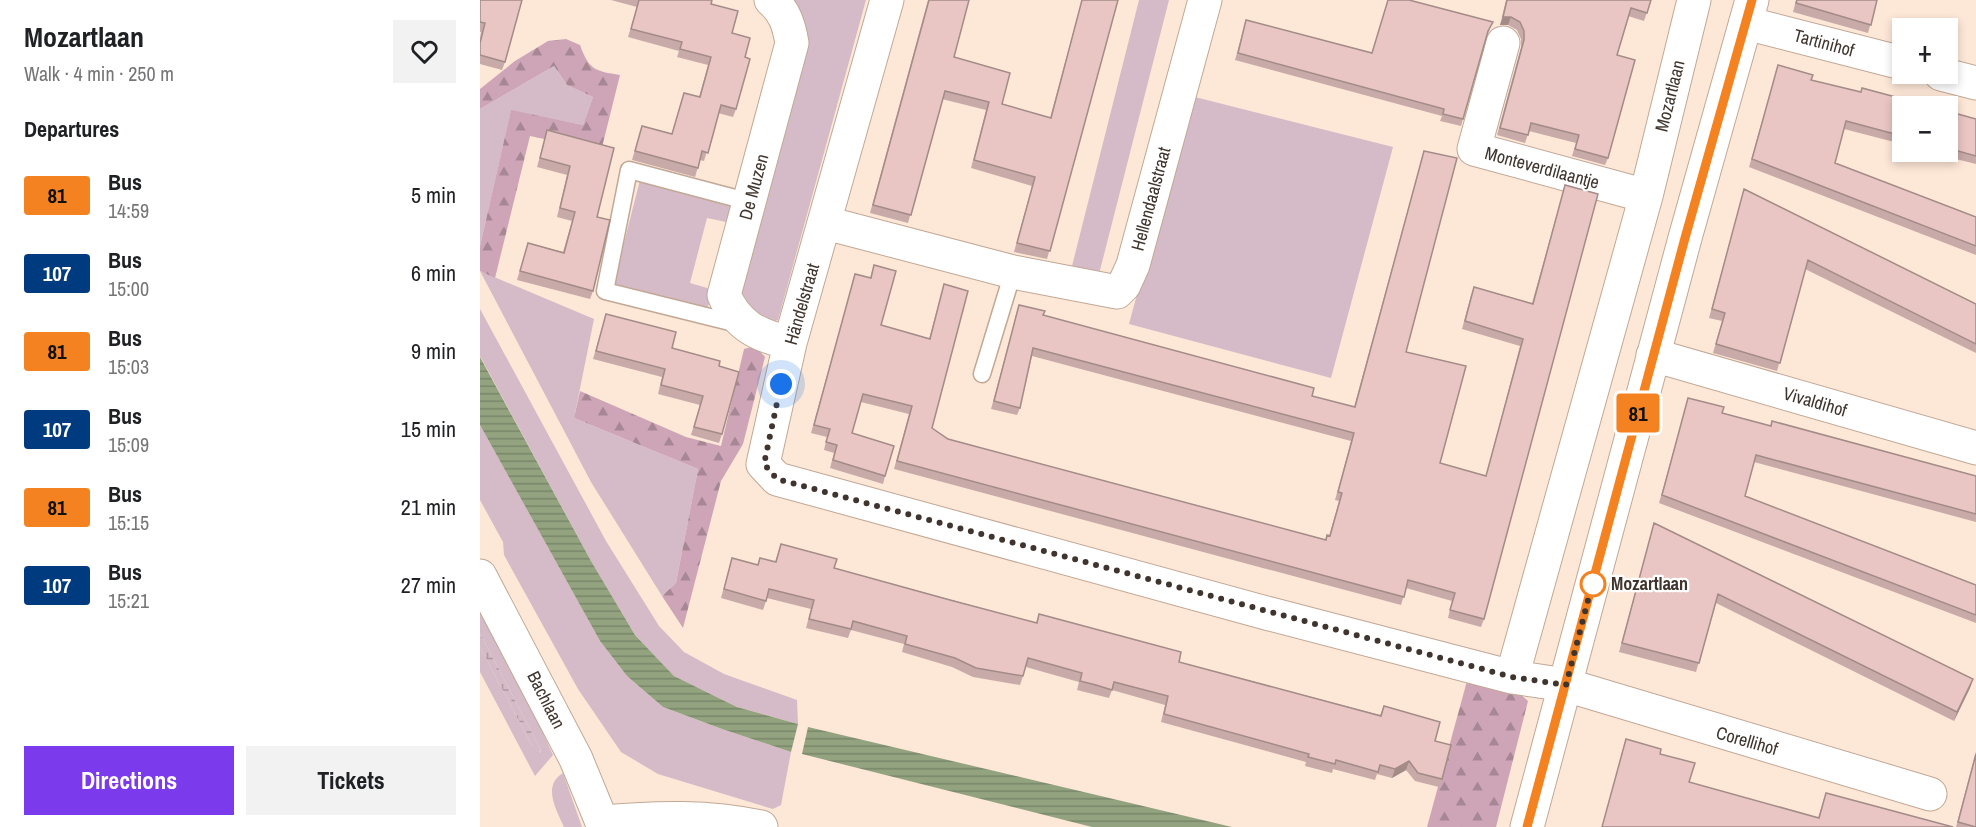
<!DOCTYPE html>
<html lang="en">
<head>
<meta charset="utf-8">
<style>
  body { margin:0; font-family:"Archivo Narrow",sans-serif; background:#f2f2f2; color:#202124; height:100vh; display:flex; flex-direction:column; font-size:22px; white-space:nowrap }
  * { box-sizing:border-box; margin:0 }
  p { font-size:20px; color:#757577 }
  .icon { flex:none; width:33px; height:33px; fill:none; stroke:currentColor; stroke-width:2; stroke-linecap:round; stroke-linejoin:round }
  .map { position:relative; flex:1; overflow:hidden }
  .details { display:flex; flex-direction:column; background:#fff; width:480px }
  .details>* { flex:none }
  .badge { padding:0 12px; border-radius:4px; font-size:21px; line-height:39px }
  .tools { position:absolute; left:1412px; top:18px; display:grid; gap:12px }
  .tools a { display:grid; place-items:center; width:66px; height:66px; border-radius:0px; background:#fff; box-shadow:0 3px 9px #0003; font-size:30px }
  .you { position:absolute; width:30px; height:30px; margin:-15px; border:4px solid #fff; border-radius:50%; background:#1a73e8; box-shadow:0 0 0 9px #1a73e833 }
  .map>.badge { position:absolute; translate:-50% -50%; box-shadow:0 0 0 3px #fff }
  h2 { padding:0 24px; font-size:22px; line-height:54px }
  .round { display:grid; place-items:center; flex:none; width:63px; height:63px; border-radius:0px; background:#f2f2f2 }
  .headline { display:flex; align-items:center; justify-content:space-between; height:102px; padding:0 24px }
  h1 { font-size:28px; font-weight:700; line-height:45px }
  .action { display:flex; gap:12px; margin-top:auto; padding:12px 24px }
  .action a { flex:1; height:69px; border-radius:0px; background:#7c3aed; color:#fff; font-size:24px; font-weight:700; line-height:69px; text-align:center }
  .action a+a { background:#f2f2f2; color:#202124 }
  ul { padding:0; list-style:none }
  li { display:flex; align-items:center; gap:18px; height:78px; padding:0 24px }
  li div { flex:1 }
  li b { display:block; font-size:22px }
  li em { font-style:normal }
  li .badge { min-width:66px; font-weight:700; text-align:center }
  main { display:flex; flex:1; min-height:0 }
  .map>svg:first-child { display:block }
</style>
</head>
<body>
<main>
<section class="details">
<div class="headline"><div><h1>Mozartlaan</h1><p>Walk · 4 min · 250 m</p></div><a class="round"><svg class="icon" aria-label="heart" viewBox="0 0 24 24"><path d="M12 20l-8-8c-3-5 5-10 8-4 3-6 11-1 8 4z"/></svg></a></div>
<h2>Departures</h2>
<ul>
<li><span class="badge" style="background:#f58220;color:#111">81</span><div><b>Bus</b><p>14:59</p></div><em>5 min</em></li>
<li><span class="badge" style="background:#003b80;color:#fff">107</span><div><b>Bus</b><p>15:00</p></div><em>6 min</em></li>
<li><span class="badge" style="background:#f58220;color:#111">81</span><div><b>Bus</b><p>15:03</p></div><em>9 min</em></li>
<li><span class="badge" style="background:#003b80;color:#fff">107</span><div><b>Bus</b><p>15:09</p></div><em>15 min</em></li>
<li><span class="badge" style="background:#f58220;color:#111">81</span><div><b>Bus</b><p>15:15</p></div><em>21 min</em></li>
<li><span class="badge" style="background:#003b80;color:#fff">107</span><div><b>Bus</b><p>15:21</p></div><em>27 min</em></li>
</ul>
<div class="action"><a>Directions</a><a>Tickets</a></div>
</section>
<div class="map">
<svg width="1496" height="827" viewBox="0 0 1496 827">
  <defs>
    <pattern id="forest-firs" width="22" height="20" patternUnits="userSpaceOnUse" patternTransform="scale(1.5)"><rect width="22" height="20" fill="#cda5b7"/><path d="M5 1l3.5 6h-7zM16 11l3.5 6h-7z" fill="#a88795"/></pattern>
    <pattern id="wetland-marsh" width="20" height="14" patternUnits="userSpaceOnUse" patternTransform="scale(1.5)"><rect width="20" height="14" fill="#d4bbc7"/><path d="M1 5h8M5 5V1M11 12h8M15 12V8" fill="none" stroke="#ad99a2"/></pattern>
    <pattern id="water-rules" width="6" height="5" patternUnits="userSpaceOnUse" patternTransform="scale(1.5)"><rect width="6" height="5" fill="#93a380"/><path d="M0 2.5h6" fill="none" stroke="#798669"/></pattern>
  </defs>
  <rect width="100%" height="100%" fill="#fde7d7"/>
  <path fill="#d4bbc7" d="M307 0H386L298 320 284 326 259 304Z
    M659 0H689L617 282 590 274Z
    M74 66 87 85 113 97 103 125 31 111 0 246V109Z
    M711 96 913 147 851 378 649 324Z
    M160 180 254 204 251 223 227 218 210 283 234 290 227 309 133 286Z
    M0 271 114 319 94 418 218 469 196 583 182 596 111 482Z
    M0 309 126 541 179 626 204 652 244 674 317 700 318 724 257 707 194 676 155 635 111 561 0 356Z
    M0 425 120 641 147 676 183 707 242 729 311 752 301 805 293 809 178 774 141 752 98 689 24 555 23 542 0 500Z
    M0 604 24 648 73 755 55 776 0 672V647L51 744 59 753 61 750 0 633Z
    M83 773 102 827H84C76 809 62 786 83 773Z"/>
  <path fill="url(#forest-firs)" d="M86 39 100 45C109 70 115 71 140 75L121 151 50 136 15 278 0 271V246L31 110 103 125 113 97 87 85 74 66 0 109V89L35 61 68 41Z
    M275 346 285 357 263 444 241 481 203 628 182 596 196 583 218 469 94 418 100 391 206 437 241 446 264 349Z
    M987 681 1040 694 1048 701 1016 827H947Z"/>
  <path fill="url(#wetland-marsh)" d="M0 633 61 750 58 753 51 744 0 647Z"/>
  <path fill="url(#water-rules)" d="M0 357 111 561 155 635 194 676 257 707 318 724 311 752 242 729 183 707 147 676 120 641 0 425Z
    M328 727 752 827H612L322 754Z"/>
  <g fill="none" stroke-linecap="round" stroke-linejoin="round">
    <g stroke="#c2a895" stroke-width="19">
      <path id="lane" d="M258 324 125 291 149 170 270 202
        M502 374 533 272"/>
    </g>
    <g stroke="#c2a895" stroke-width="35">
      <path id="street" d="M291 0C305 11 309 26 312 43L244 295C257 326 279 336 310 343
        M407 0 310 343 283 464 297 479 790 614 1032 677 1086 685 1450 794
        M1266 23 1422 63
        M1023 43 994 149 1166 196
        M1461 74 1496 83
        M346 223 533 272 637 292 644 285 653 265 725 0
        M1173 355 1496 448
        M1032 677 1166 196 1214 0"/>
    </g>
    <g stroke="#c2a895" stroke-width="35">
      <path id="secondary" d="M0 576 96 759 124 827
        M124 822C178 817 228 816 281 827
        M1047 827 1205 238 1272 0"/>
    </g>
    <use href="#lane" stroke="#fff" stroke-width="16"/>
    <use href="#street" stroke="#fff" stroke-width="33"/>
    <use href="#secondary" stroke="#fff" stroke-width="33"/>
  </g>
  <path fill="#c8aaa8" d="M0 0 25 62 22 70 0 64V38L1 32H0Z
    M131 0H232L231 4 252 33 265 57 256 109 253 117 238 113 224 161 220 160 215 177 152 160 162 126 192 134 204 93 219 97 228 65 197 57 199 51 148 37 157 7Z
    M448 0H489L474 57 522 104 570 118 602 0H638L567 259 534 252 552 186 491 168 506 110 462 99 428 223 390 213Z
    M1026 0H1171L1164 21 1148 16 1137 55 1128 158 1125 165 1092 156 1096 143 1049 131 1045 143 1017 135 1041 47V39L1037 30 1028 25H1020Z
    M1316 0H1397L1388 33 1313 12Z
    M766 20 892 53 1010 30 1006 36 981 126 960 121 962 116 755 60Z
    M1298 65 1331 80 1422 106V144L1364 129 1355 163 1496 217V255L1269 167Z
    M1467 111 1496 119V164L1448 152H1467Z
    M67 130 134 148 117 217 113 291 110 299 37 280 48 243 83 252 92 221 77 217 87 175 57 167Z
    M944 151 926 352 960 463 1006 476 1040 346 982 329 991 295 994 287 1052 303 1085 185 1004 619 1001 627 968 618 972 601 926 588 921 605 414 469 429 414 381 402 372 433 405 476 403 484 350 468 354 453 344 450 347 437 331 433 375 274 390 278 394 265 401 325 449 339 464 284 452 428 468 439 845 540 847 535 849 536 859 501 855 500 871 441 552 356 540 408 537 415 511 409 539 305 563 315 832 396 874 407Z
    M1264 189 1496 304V353L1325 269 1297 371 1233 353 1242 321 1229 318Z
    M126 314 192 348 239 366 242 434 239 443 211 435 220 405 178 394 182 377 113 359Z
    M1208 398 1242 413 1290 426 1292 421 1496 476V522L1274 462 1265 496 1496 585V623L1179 503Z
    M1174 523 1493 679 1490 688 1474 721 1236 603 1216 672 1139 652Z
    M301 544 354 568 556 623 559 614 699 662 900 715 904 706 955 741 962 779 959 787 935 781 926 770 912 778 897 774 895 780 853 769 852 773 825 766 826 762 681 722 685 705 632 690 629 698 597 690 599 682 546 667 540 685 493 677 472 667 422 652 424 644 371 630 368 638 326 628 331 609 287 598 283 610 241 598 252 558 277 565 280 558 295 562Z
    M1146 739 1180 754 1209 782 1338 818 1346 793 1473 827H1122Z
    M1496 751V827H1476Z"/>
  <path fill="#a38b88" d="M1023 17H1031L1028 25H1020Z
    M1493 679 1490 688 1474 721 1477 712Z
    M929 761 926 770 912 778 915 769Z"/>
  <path fill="#e9c6c3" stroke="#a38b88" stroke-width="1.5" d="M0 0H42L25 62 0 55V43L5 23 0 22Z
    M159 0H232L231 4 258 11 252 33 270 38 265 57 270 59 256 109 241 105 228 153 222 151 218 168 155 151 162 126 192 134 204 93 220 97 231 57 200 49 202 42 151 29Z
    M449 0H489L474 57 530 73 522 104 571 118 602 0H638L570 251 537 243 555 177 494 160 509 102 465 91 431 215 393 205Z
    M908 0H929L1013 22 1008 31 983 119 963 114 964 109 758 53 766 20 892 53Z
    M1027 0H1171L1167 13 1151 8 1137 55 1155 60 1128 158 1095 149 1099 135 1051 123 1048 135 1020 128 1044 40V31L1040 22 1031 17H1023Z
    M1317 0H1397L1391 25 1316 3Z
    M1298 65 1333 75 1331 80 1381 92 1382 88 1449 106H1422V136L1366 121 1355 163 1496 217V246L1272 159Z
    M1467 111 1496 119V156L1467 148Z
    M67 130 134 148 117 217 130 220 113 291 40 271 48 243 84 253 95 212 80 208 90 166 60 158Z
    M944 151 977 158 926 352 986 366 960 463 1006 476 1043 339 985 321 994 287 1053 304 1085 185 1118 194 1004 619 970 610 975 593 928 580 924 597 417 461 432 406 383 394 372 433 414 446 405 476 353 460 357 445 346 442 350 429 334 425 375 274 391 278 394 265 416 271 401 325 450 339 464 284 488 291 452 428 468 439 846 540 847 535 850 536 862 493 858 492 874 433 553 348 540 408 514 401 539 305 565 311 563 315 834 388 832 396 875 407Z
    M1264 189 1496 304V344L1328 260 1300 363 1236 344 1245 313 1232 309Z
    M126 314 196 332 192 348 240 361 239 366 259 372 242 434 214 427 223 396 181 385 185 369 116 351Z
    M1208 398 1244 407 1242 413 1291 426 1292 421 1496 476V514L1276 455 1265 496 1496 585V615L1182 495Z
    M1174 523 1493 679 1477 712 1238 594 1219 663 1142 643Z
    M301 544 357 559 354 568 470 600 557 623 559 614 701 652 699 662 901 716 904 706 960 722 955 741 971 745 962 779 938 773 929 761 915 769 900 765 898 772 856 760 855 764 828 757 829 754 684 714 688 696 634 682 632 690 616 685 600 681 602 673 548 658 543 676 496 668 475 658 425 644 427 636 373 621 371 629 329 619 334 600 289 589 286 601 244 589 252 558 278 565 280 558 296 562Z
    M1146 739 1181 749 1180 754 1215 763 1209 782 1339 818 1346 793 1473 827H1122Z
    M1496 754V827L1478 822Z"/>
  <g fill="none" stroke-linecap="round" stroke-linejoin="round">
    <g stroke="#fff" stroke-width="14">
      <path id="line" d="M1047 827 1205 238 1272 0"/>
    </g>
    <use href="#line" stroke="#f58220" stroke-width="9"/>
    <path stroke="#40352e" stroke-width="6" stroke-dasharray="0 10.8" d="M301 384 284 464 297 479 1032 677 1086 685 1113 581V584"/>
  </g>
  <circle fill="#fff" stroke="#f58220" stroke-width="3" cx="1113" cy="584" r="12"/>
  <g text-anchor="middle" stroke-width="4.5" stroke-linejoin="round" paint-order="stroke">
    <g font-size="18" fill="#40352e" stroke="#fff">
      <text transform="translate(1344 43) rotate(15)" y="6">Tartinihof</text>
      <text transform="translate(1190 96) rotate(-76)" y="6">Mozartlaan</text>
      <text transform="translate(1062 168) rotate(15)" y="6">Monteverdilaantje</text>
      <text transform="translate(274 187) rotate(-75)" y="6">De Muzen</text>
      <text transform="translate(671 199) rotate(-75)" y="6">Hellendaalstraat</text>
      <text transform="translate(322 304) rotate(-74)" y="6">Händelstraat</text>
      <text transform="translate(1335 402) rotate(16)" y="6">Vivaldihof</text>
      <text transform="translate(66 700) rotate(63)" y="6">Bachlaan</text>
      <text transform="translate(1267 741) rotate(16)" y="6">Corellihof</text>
    </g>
    <g font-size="18" font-weight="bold" fill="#40352e" stroke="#fff" text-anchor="start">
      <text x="1131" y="590">Mozartlaan</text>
    </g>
  </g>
</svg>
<div class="tools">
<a>+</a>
<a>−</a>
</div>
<div class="you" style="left:301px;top:384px"></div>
<b class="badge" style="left:1158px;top:413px;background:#f58220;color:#111">81</b>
</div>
</main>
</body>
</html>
